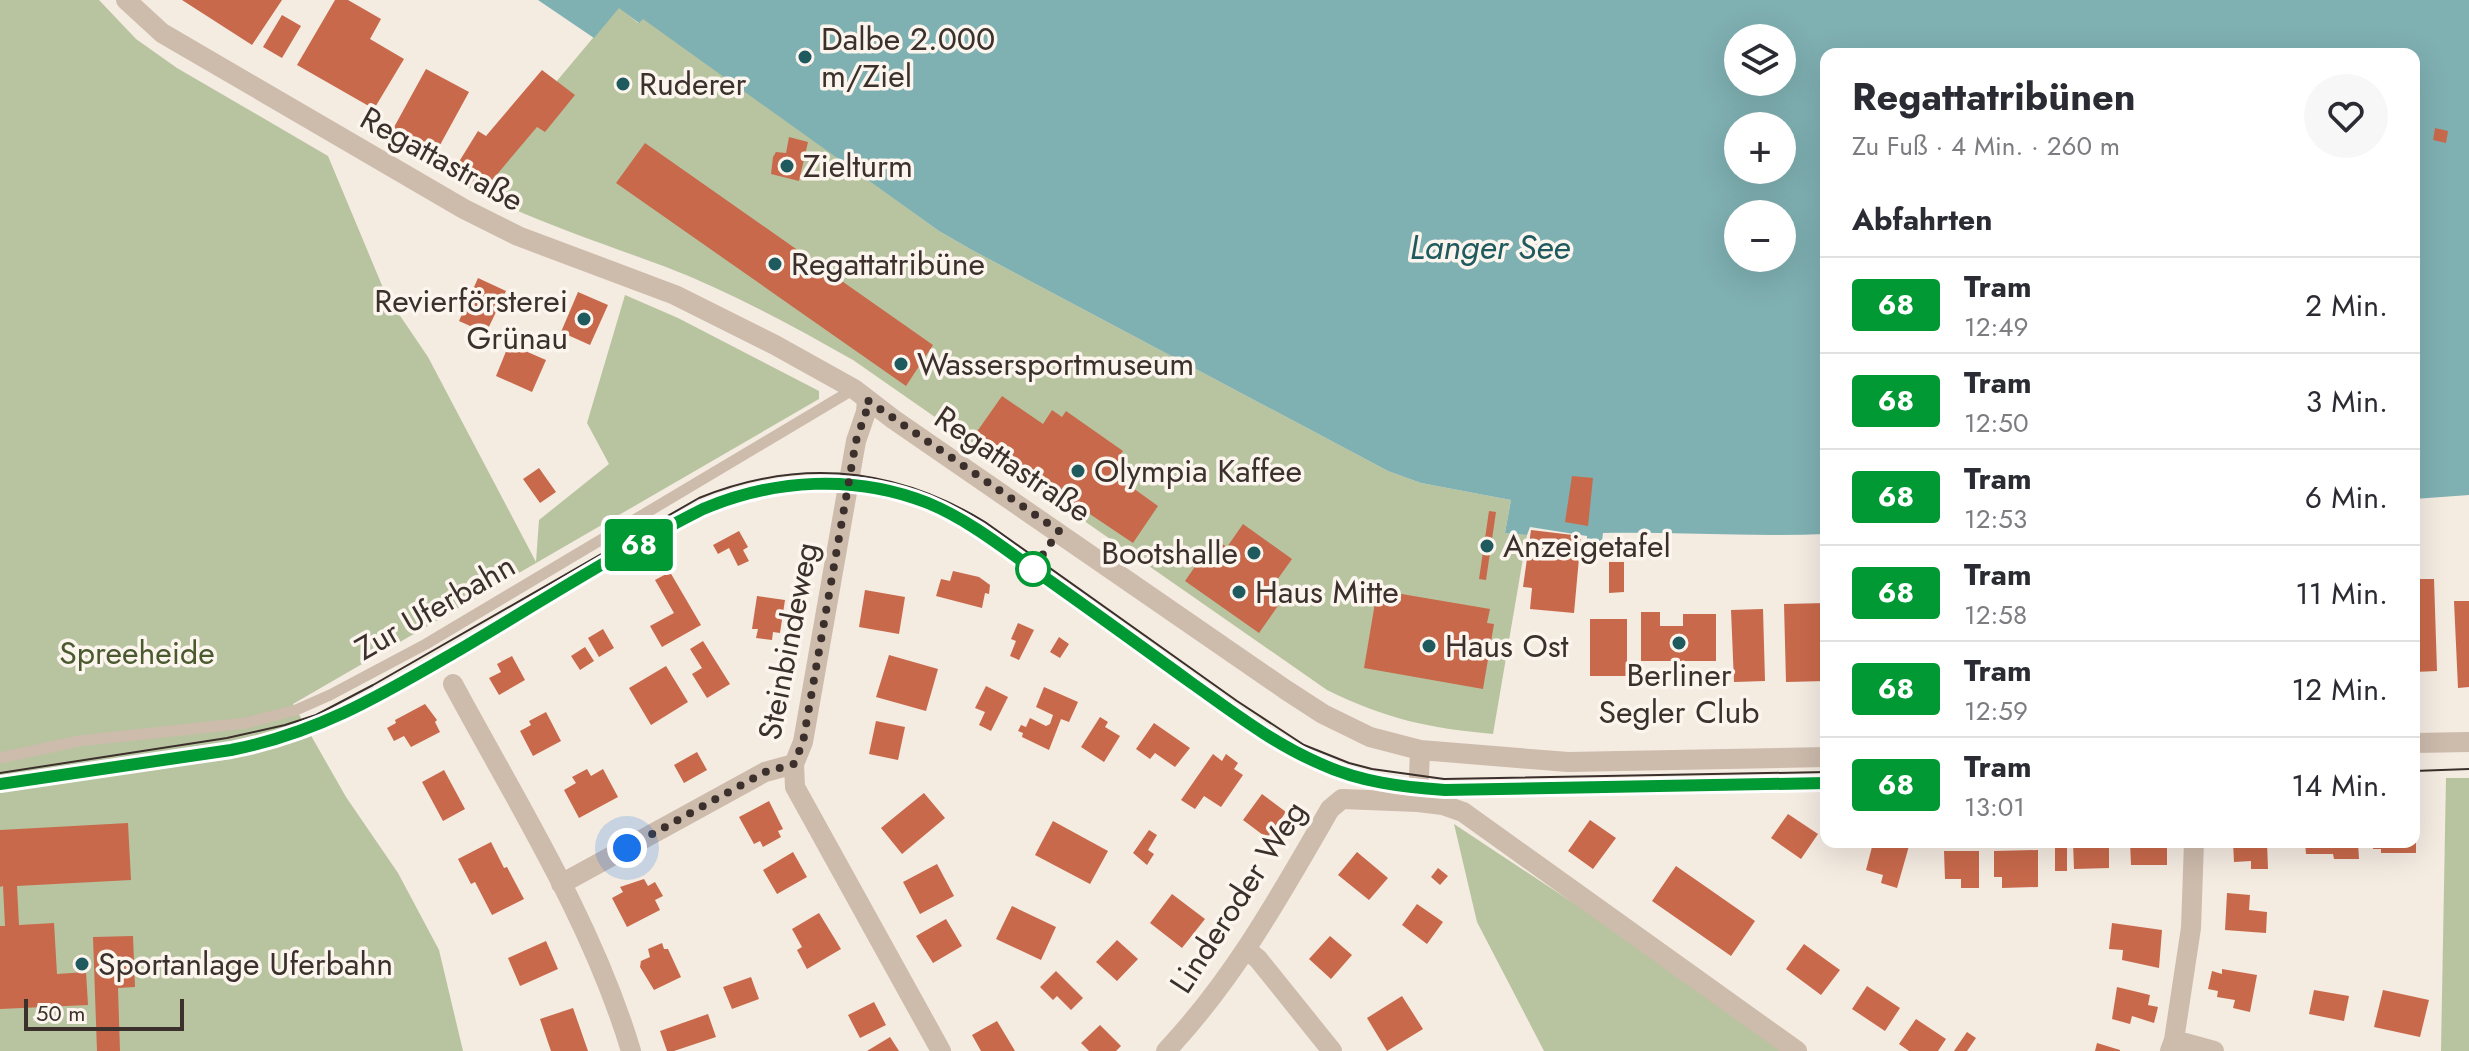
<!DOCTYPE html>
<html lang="de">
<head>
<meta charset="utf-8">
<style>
  body { margin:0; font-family:Jost,sans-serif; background:#f7f7f7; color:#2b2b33; height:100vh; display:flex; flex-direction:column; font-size:30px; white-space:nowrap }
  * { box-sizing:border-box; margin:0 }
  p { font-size:26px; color:#7c7c81 }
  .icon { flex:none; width:44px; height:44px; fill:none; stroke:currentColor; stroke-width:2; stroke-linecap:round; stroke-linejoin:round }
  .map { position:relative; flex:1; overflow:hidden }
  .side { position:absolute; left:1820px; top:48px; width:600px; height:800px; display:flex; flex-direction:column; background:#fff; border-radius:16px; box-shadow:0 8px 32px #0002 }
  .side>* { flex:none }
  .badge { padding:0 16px; border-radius:6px; font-size:28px; line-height:52px }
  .buttons { position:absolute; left:1724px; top:24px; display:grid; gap:16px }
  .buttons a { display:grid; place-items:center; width:72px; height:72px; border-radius:50%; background:#fff; box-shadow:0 8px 32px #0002; font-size:40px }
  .scale { position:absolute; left:24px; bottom:20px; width:160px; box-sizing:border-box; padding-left:8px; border:4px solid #3b302b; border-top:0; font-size:22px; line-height:28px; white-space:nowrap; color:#3b302b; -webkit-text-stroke:6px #fbf5ee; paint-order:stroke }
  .you { position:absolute; width:40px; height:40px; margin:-20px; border:6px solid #fff; border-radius:50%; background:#1a73e8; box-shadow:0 0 0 12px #1a73e833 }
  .map>.badge { position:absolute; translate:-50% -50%; box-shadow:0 0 0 4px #fff }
  h2 { padding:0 32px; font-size:30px; line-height:72px }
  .round { display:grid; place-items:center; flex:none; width:84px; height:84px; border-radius:42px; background:#f7f7f7 }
  .summary { display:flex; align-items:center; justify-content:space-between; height:136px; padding:0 32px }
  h1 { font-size:38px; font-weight:700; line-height:60px }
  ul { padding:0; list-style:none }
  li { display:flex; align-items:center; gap:24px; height:96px; padding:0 32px; border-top:2px solid #e1e1e2 }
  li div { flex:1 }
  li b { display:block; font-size:30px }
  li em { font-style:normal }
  li .badge { min-width:88px; font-weight:700; text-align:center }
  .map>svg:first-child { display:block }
</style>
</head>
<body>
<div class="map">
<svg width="2469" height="1051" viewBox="0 0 2469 1051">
  <rect width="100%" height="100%" fill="#f4ebe1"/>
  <path fill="#b8c4a0" d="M0 0H99L136 39 177 68 328 156 386 295 428 357 536 562 539 520 609 464 587 423 625 295 678 318 819 391V399L293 704 346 797 398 873 439 950 463 1051H0Z
    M619 7 638 23 643 18 939 231 972 250 1388 471 1421 483 1511 500 1505 533 1527 535 1493 734C1428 728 1386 719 1327 690L853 360C793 326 731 292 666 267 599 242 532 221 468 187Z
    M2446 778H2469V1051H2441Z
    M1454 824 1797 1051H1544L1477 922Z"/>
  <path fill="#7fb0b2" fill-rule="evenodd" d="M538 0H2469V495L2414 499V54H1826V534C1752 537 1677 532 1603 533L1602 541 1587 542V536L1530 527 1527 535 1505 533 1511 500 1421 483 1388 471 972 250 939 231 643 19 639 23 619 8 594 38ZM1738 38H1782V82H1738ZM1738 126H1782V170H1738ZM1738 214H1782V258H1738Z"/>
  <path fill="#c8694b" d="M182 0H282L252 45Z
    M335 0H348L381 19 370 39 404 59 374 109 297 65Z
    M282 15 301 26 282 58 263 47Z
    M800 49 813 51 810 66 798 64Z
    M426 69 469 92 434 156 399 136 401 132 393 129Z
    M542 70 575 95 545 132 537 127 483 191 452 173 478 131 486 136Z
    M2435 128 2448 131 2446 143 2433 140Z
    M789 137 808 142 799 181 771 174 773 157 776 152 786 153Z
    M645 143 933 345 906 386 616 183Z
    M478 278 506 291 486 333 459 321Z
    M578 292 608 305 590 345 561 332Z
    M509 344 546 360 532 392 496 376Z
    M1002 396 1043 424 1052 410 1062 417 1066 411 1123 451 1118 458 1129 465 1119 478 1158 506 1133 543 1039 480 1041 478 976 433Z
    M539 468 556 492 540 503 523 479Z
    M1572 476 1593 478 1588 526 1565 522Z
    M1489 511 1496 512 1486 580 1479 579Z
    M1243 524 1292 559 1272 587 1285 596 1259 633 1185 581 1214 539 1227 547Z
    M1531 530 1581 536 1574 613 1530 609 1532 588 1523 587Z
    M739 531 748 547 743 550 749 561 738 566 729 548 718 554 713 545Z
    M1609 562H1624V592L1609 593Z
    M953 571 979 577 990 585 989 594 985 593 982 608 936 596 941 579 950 581Z
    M670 572 701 625 662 647 650 626 674 613 655 580Z
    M2414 579H2434L2437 671 2414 672Z
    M865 590 905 597 899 634 859 627Z
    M1384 591 1490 609 1487 623 1494 624 1483 689 1364 668 1375 603 1381 604Z
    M757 596 785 600 780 633 773 632 772 640 756 638 758 629H752Z
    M2454 601H2469V687L2458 688Z
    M1826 603V681L1786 682 1784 604Z
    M1763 609 1765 681 1734 682 1731 610Z
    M1641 612H1660V626H1683V614H1716V661H1641Z
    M1590 619H1627V676H1590Z
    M1018 623 1034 630 1019 660 1010 656 1016 641 1011 639Z
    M603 629 614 648 599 657 588 638Z
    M1059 637 1069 644 1060 658 1050 652Z
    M703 641 730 684 707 698 692 674 702 668 690 649Z
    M585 647 594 661 580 670 571 656Z
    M889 655 938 669 926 711 876 697Z
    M512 656 525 680 499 695 489 678 501 672 497 664Z
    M666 666 688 702 651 725 629 688Z
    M986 686 1008 697 991 731 979 725 985 712 975 708Z
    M1044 687 1078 702 1069 722 1061 719 1049 750 1022 737 1023 733 1018 731 1021 725 1026 727 1030 718 1046 726 1050 724 1053 715 1036 707Z
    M425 704 437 720 435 722 440 732 411 747 404 736 394 741 387 728 396 723 395 720Z
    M546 712 561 741 533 756 520 731 531 725 529 721Z
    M1100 717 1108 722 1105 727 1120 736 1104 762 1081 747Z
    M876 721 905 727 898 760 869 754Z
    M1154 723 1190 748 1175 767 1155 753 1150 759 1136 749Z
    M697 752 707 770 684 783 674 765Z
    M1213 754 1222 761 1226 754 1238 763 1234 769 1243 775 1221 807 1204 796 1195 809 1181 800Z
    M587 769 591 776 603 769 618 797 579 818 564 790 576 783 572 777Z
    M444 770 465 809 443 821 422 782Z
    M924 793 945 818 902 854 881 828Z
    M1262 794 1286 812 1267 838 1243 820Z
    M769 801 783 829 778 831 781 837 763 847 760 841 754 844 739 817Z
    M1788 814 1818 834 1801 859 1771 838Z
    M1590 820 1616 838 1593 869 1568 851Z
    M1053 821 1108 851 1090 884 1035 855Z
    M128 823 131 880 17 886 19 925 54 923 57 974 86 972 88 1005 0 1009V926H5L3 886 0 887V830Z
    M1149 830 1157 835 1148 850 1154 854 1147 865 1133 853Z
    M491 842 504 868 507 867 524 899 492 915 475 882 471 884 458 859Z
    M1893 842 1909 846 1897 888 1881 883 1883 875 1866 870 1873 843 1892 848Z
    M2055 842H2067V871H2055Z
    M2073 842H2109V868L2074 869Z
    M2130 842H2167V865H2131Z
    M2233 842H2267L2268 869H2251V861L2234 862Z
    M2305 842H2358L2359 859H2334L2333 854H2306Z
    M2373 842H2416V853H2381V849H2373Z
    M2038 850V887L2002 888V877H1994V851Z
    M1944 851H1979V888H1961V879H1945Z
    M793 852 807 877 777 894 763 870Z
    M1357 852 1388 878 1369 900 1338 875Z
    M937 864 954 896 920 914 903 882Z
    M1676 866 1755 921 1731 956 1652 901Z
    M1438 868 1448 876 1440 885 1431 877Z
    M644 879 648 886 655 882 663 896 655 900 660 910 627 927 612 898 623 892 620 887Z
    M2227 893 2250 895 2249 910 2267 912 2266 933 2225 930Z
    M1172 894 1205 919 1182 948 1150 923Z
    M1417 904 1443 922 1427 944 1402 925Z
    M1012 906 1056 927 1041 960 996 939Z
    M819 913 841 949 807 969 797 950 802 947 792 929Z
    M946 919 962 946 933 963 916 936Z
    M2112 923 2162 930 2159 968 2122 960 2123 950 2109 949Z
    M133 936 135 987 118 988 120 1051H97L93 937Z
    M1330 936 1352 955 1331 979 1309 959Z
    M1117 940 1138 959 1117 981 1096 962Z
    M546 941 558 969 520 986 508 958Z
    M662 943 664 949H668L681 977 654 990 640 967 641 961 650 957 648 949Z
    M1804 944 1840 970 1821 995 1786 969Z
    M2222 969 2257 975 2250 1012 2233 1008 2235 1000 2217 997 2218 991 2208 989 2212 971 2222 974Z
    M1056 971 1083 998 1071 1010 1057 996 1053 1000 1040 987Z
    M751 977 759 999 732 1009 723 987Z
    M1867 986 1900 1008 1885 1031 1852 1009Z
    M2117 987 2150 995 2148 1005 2158 1007 2154 1023 2132 1016 2130 1024 2112 1019Z
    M2314 990 2349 996 2344 1021 2309 1014Z
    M2383 990 2429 1000 2420 1037 2374 1027Z
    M1402 996 1423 1029 1387 1051 1367 1018Z
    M874 1002 886 1025 860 1038 848 1015Z
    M573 1008 588 1051H551L540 1019Z
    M708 1014 716 1037 674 1051H667L660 1031Z
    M1916 1019 1946 1039 1938 1051H1909L1899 1044Z
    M997 1021 1015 1051H981L972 1035Z
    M1100 1025 1121 1046 1116 1051H1089L1081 1043Z
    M1967 1032 1976 1038 1967 1051H1954Z
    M890 1037 899 1051H867Z
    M2097 1043 2120 1050V1051H2095Z"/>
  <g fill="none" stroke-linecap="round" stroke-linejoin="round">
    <path stroke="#cdbbac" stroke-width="11" d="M0 758 79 741 246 723 296 710 330 695 426 644 854 389"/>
    <path stroke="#cdbbac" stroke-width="20" d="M126 0 162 33 464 209 518 236 675 295 775 345 854 389 893 419 1286 690 1323 714 1370 737 1420 750 1568 762 1826 757
      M867 400 866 412 856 441 803 742 794 764 795 787 941 1051
      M453 684C517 803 592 921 631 1051
      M2414 743 2469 742
      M1418 802 1420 750
      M561 884 765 772 794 764
      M1247 950 1258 959 1332 1051
      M2174 1040 2214 1051
      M1166 1051C1234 979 1281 894 1330 809L1342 799 1418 802 1443 805 1463 812 1797 1051
      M2170 1051 2174 1040 2191 928 2194 842"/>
    <path stroke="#3b302b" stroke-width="2" d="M626 552 689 516
      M338 717 377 698 433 665
      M224 751 290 736
      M2414 771 2469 769
      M0 773 227 738 285 725 316 715 373 685 699 498C798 458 893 466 985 522L1237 701 1304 745 1349 763 1372 769 1444 779 1826 772"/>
  </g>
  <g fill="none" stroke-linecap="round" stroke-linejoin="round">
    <g stroke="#fff" stroke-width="18">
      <path id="line" d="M0 784 231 750C319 733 383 694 459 650 540 602 620 551 703 509 774 479 855 474 928 503 969 520 1005 549 1040 574 1091 610 1142 647 1193 684 1234 713 1274 744 1321 764 1360 782 1402 787 1445 790L1826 783"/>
    </g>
    <use href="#line" stroke="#093" stroke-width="12"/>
    <path stroke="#3b302b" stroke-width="8" stroke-dasharray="0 14.4" d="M627 848 765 772 794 764 803 742 856 441 866 412 867 400 1059 531 1033 569"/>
  </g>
  <g fill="#1f5a5e" stroke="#fbf5ee" stroke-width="3">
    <circle cx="805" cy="57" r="8"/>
    <circle cx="623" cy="84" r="8"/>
    <circle cx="787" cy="166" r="8"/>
    <circle cx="775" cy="264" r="8"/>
    <circle cx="584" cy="319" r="8"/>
    <circle cx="901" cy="364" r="8"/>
    <circle cx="1078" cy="471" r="8"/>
    <circle cx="1487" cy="546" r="8"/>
    <circle cx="1254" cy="553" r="8"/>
    <circle cx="1239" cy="592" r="8"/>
    <circle cx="1679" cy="643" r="8"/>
    <circle cx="1429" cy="646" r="8"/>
    <circle cx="82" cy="964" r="8"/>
  </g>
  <circle fill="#fff" stroke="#093" stroke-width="4" cx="1033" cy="569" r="16"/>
  <g text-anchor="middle" stroke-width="7" stroke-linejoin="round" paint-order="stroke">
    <g font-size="32" fill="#3b302b" stroke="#fbf5ee" text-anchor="start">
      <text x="821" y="50">Dalbe 2.000<tspan x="821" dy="37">m/Ziel</tspan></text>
      <text x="639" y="95">Ruderer</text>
      <text x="803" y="177">Zielturm</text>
      <text x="791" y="275">Regattatribüne</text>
      <text x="568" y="312" text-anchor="end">Revierförsterei<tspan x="568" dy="37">Grünau</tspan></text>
      <text x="917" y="375">Wassersportmuseum</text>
      <text x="1094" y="482">Olympia Kaffee</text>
      <text x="1503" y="557">Anzeigetafel</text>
      <text x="1238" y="564" text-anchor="end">Bootshalle</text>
      <text x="1255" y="603">Haus Mitte</text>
      <text x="1445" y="657">Haus Ost</text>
      <text x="1679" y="686" text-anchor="middle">Berliner<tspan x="1679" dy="37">Segler Club</tspan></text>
      <text x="98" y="975">Sportanlage Uferbahn</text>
    </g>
    <g font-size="32" fill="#3b302b" stroke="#fbf5ee">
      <text transform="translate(442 159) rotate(29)" y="11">Regattastraße</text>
      <text transform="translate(1013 464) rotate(34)" y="11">Regattastraße</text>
      <text transform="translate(435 607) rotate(-30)" y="11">Zur Uferbahn</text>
      <text transform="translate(788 641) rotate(-79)" y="11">Steinbindeweg</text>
      <text transform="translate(1238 897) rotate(-57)" y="11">Linderoder Weg</text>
    </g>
    <g font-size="32" fill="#4a5a2e" stroke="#fbf5ee">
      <text x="137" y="664">Spreeheide</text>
    </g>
    <g font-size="34" font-style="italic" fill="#1f5a5e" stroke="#fbf5ee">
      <text x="1490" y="259">Langer See</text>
    </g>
  </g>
</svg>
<div class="buttons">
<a><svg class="icon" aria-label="layers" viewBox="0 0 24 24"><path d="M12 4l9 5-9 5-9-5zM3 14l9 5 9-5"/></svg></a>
<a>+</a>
<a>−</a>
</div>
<div class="scale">50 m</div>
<div class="you" style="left:627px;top:848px"></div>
<b class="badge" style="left:639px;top:545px;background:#093;color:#fff">68</b>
<section class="side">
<div class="summary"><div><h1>Regattatribünen</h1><p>Zu Fuß · 4 Min. · 260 m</p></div><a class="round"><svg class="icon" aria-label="heart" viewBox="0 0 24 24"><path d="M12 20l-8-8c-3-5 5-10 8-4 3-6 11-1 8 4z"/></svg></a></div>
<h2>Abfahrten</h2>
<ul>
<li><span class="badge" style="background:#093;color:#fff">68</span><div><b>Tram</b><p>12:49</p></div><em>2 Min.</em></li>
<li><span class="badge" style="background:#093;color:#fff">68</span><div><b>Tram</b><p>12:50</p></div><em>3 Min.</em></li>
<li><span class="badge" style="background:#093;color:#fff">68</span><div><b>Tram</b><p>12:53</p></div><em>6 Min.</em></li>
<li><span class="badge" style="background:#093;color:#fff">68</span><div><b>Tram</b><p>12:58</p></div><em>11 Min.</em></li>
<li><span class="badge" style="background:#093;color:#fff">68</span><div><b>Tram</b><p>12:59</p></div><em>12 Min.</em></li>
<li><span class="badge" style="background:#093;color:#fff">68</span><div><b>Tram</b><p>13:01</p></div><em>14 Min.</em></li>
</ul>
</section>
</div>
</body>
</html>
